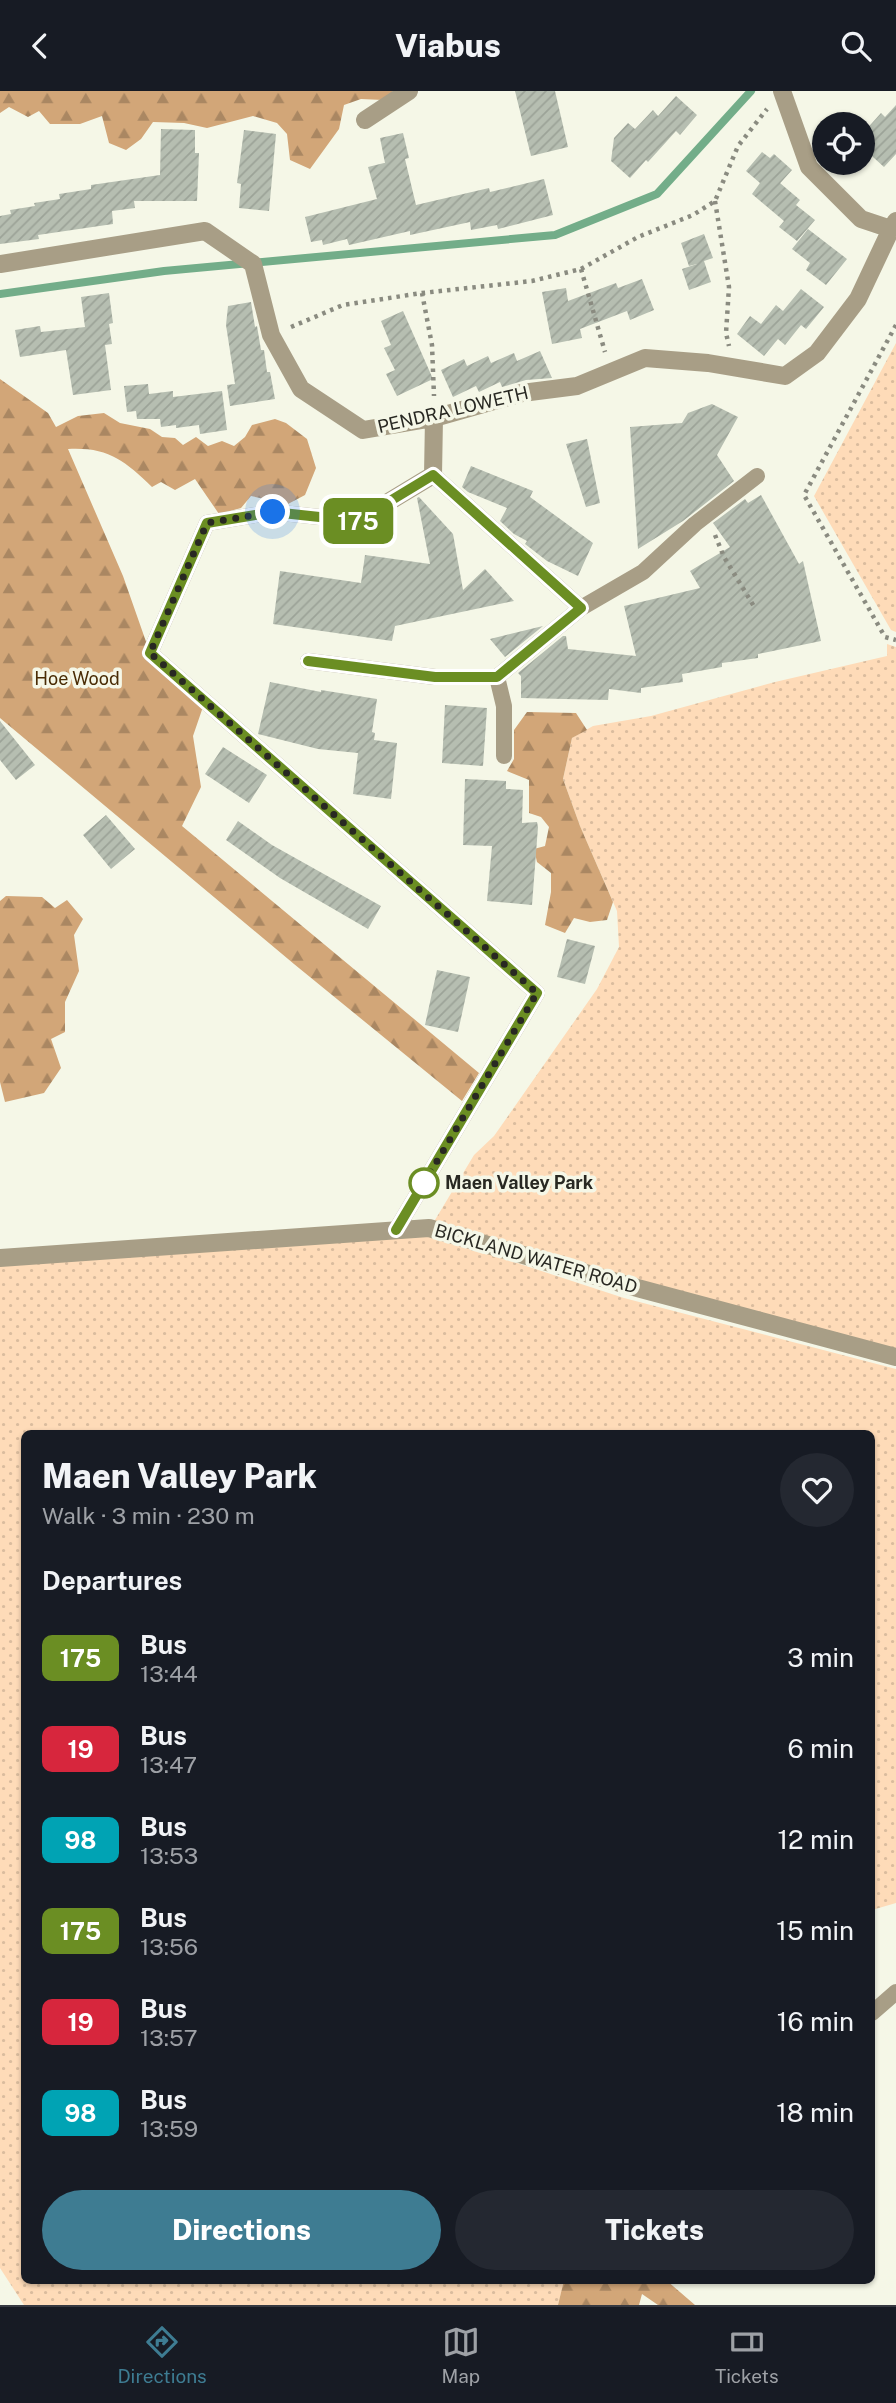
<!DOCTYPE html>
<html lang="en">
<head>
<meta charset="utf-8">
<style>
  body { margin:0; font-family:"Public Sans",sans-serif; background:#242831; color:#f1f3f6; height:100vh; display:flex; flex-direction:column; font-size:26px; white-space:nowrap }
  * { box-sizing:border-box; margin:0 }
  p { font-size:23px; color:#9ea1a6 }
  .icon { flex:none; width:38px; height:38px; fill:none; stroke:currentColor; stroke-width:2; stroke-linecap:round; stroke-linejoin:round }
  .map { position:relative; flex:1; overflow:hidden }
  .sheet { position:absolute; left:21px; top:1339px; width:854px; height:854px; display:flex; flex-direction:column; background:#171b24; border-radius:10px; box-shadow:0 2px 5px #0004 }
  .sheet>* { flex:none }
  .badge { padding:0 14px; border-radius:10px; font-size:24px; line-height:46px }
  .fabs { position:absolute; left:812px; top:21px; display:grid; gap:14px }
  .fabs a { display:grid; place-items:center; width:63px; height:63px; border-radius:50%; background:#171b24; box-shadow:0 2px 5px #0004; font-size:35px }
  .you { position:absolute; width:35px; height:35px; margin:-18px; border:5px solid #fff; border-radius:50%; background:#1a73e8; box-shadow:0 0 0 10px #1a73e833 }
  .map>.badge { position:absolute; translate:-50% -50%; box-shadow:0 0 0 4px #fff }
  h2 { padding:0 21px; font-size:26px; line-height:63px }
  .round { display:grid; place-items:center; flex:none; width:74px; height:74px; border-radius:37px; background:#242831 }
  .overview { display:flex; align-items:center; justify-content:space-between; height:119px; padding:0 21px }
  h1 { font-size:33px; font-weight:800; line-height:52px }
  .button { display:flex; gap:14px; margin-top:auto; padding:14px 21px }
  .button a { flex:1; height:80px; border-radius:42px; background:#3e7c92; color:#fff; font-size:28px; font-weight:800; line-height:80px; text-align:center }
  .button a+a { background:#242831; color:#f1f3f6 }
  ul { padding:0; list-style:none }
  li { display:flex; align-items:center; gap:21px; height:91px; padding:0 21px }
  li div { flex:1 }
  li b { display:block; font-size:26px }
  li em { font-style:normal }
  li .badge { min-width:77px; font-weight:700; text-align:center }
  header { display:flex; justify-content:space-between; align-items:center; height:91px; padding:0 21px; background:#171b24; font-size:32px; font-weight:800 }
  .dock { display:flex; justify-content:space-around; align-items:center; height:98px; border-top:2px solid #363941; background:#171b24; font-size:19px; color:#9ea1a6 }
  .dock a { display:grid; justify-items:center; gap:4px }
  .dock .active { color:#3e7c92 }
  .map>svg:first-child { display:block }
</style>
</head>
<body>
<header><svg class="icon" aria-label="back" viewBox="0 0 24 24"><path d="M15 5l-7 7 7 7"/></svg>Viabus<svg class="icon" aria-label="search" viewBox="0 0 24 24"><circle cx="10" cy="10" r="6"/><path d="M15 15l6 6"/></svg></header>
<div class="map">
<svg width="896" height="2214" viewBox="0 0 896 2214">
  <defs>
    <pattern id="grass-dots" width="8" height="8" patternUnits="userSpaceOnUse" patternTransform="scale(1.75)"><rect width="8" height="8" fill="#fedbb8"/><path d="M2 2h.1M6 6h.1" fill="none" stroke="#dabc9e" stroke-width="1.8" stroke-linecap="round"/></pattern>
    <pattern id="forest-firs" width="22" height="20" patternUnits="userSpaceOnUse" patternTransform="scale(1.75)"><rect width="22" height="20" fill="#d2a678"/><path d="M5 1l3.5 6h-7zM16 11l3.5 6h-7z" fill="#aa8762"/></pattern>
    <pattern id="building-hatch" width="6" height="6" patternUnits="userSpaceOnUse" patternTransform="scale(1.75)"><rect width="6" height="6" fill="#b6beb1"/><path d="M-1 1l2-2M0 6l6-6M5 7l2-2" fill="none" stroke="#9ca398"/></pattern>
  </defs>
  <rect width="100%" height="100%" fill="#f5f7e7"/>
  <path fill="url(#grass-dots)" d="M896 252V541L891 539 814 405Z
    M887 553 896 556V1259L432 1134 474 1064 494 1045 597 898 619 856 617 820 580 735 563 688 572 647 593 635 651 625 775 591 887 565Z
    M429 1137 462 1154 624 1207 896 1278V1812L872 1819V1342H24V2189H564L558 2214H24L0 2177V1167Z"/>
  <path fill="url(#forest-firs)" d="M0 0H393L383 9 361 8 344 14 339 38 310 78 290 69 287 43 277 32 253 25 207 37 184 32 153 31 141 48 126 59 109 52 102 25 80 33H50L39 20 28 26 9 16 0 22Z
    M0 288 48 322 56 336 78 325 104 322 120 332 150 338 162 346 175 347 183 354 196 346 208 355 222 350 234 355 245 346 252 334 275 328 286 332 307 348 316 377 305 404 288 413 251 405 241 417 219 423 195 388 175 399 161 391 152 396C124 369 108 356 68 358L123 485 150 562 205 610 193 645 201 696 182 735 479 982 462 1010 294 873 0 627Z
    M527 621 576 622 587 639 572 647 563 688 580 735 613 811 607 829 590 831 574 827 565 842 545 834 551 801V782L537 771 534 758 545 755 549 736 541 726 529 722V689L507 680 514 668V639Z
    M6 805 42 806 55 817 67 809 83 828 74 844 79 880 65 911V941L51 948 61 977 44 1002 5 1011 0 991V810Z
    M564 2189H666L695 2214H658L642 2203 639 2214H558Z"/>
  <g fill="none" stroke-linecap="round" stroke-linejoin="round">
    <path stroke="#73ad89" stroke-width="8" d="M0 203 164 180 555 144 657 103 751 0"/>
  </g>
  <path fill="url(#building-hatch)" d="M515 0H555L568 56 531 65Z
    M676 5 697 24 680 44 676 40 648 71 646 69 630 87 611 70 614 47 628 32 635 38 653 19 658 25Z
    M896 14V63L884 76 863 57V42L881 22 885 26Z
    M161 38 195 39V62H199L197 110H134L135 117 112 120 113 133 38 144 39 148 0 153V125L11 123 10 119 35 115 34 112 60 108 59 103 91 98V94L160 84Z
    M244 39 276 43 269 120 239 117 241 93 237 92Z
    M403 42 409 67 405 68 416 114 489 97 490 101 544 88 553 124 498 138 497 134 471 139 470 131 410 144V140L349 154 347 148 323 154 322 149 311 151 305 126 377 108 368 76 392 70 385 72 380 47Z
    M762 61 770 67 774 63 792 79 775 98 780 92 800 109 796 114 815 129 797 150 779 136 784 130 752 103 760 92 746 80Z
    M808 138 847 168 826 194 806 179 810 172 792 158Z
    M704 143 713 167 704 170 711 191 689 199 682 178 697 173 689 175 681 152Z
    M642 188 654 219 630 229 627 220 580 238 582 247 552 253 542 201 566 197 568 210 616 192 618 197Z
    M801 198 824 216 806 238 801 234 785 254 778 248 764 265 737 243 750 225 761 233 776 214 783 220Z
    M109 202 113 232 109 233 112 253 105 254 111 299 73 304 66 259 20 266 15 239 40 235 41 241 85 236 81 206Z
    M251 211 255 236 257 235 261 259H264L267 281H270L275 308 230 315 227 294 235 293 226 234 228 215Z
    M403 220 433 288 397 305 386 283 395 279 384 257 391 254 381 230Z
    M540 260 552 287 526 289 502 296 500 291 479 301 476 295 453 306 441 279 464 268 467 275 488 265 491 272 514 262 517 270Z
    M148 293 149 303 173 300V306L222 300 227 339 200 343 199 334 176 337V334L161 336 160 328H137L136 320 127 321 124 295Z
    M712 313 738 326 717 364 734 390 683 430 638 458 630 336 682 332 688 322Z
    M587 348 600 412 586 416 566 353Z
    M471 375 533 400 530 406 593 452 578 485 547 470 525 453 527 450 514 443 500 430 507 417 468 401 462 396Z
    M761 404 799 473 803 470 821 550 758 563V567L722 572V576L682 583 683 591 641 597V602L609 598 608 609 521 607V585L518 582 563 545H566L568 558 636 565 624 515 700 497 690 480 730 456 713 432 745 408 748 412Z
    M419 406 453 443 463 499 485 478 514 510 395 535 392 550 273 533 280 480 361 492 365 464 430 473 417 407Z
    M543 535 505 566 490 548Z
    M270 591 321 601V599L377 608 372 641 375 642 374 649 397 652 391 708 353 703 358 662 318 658 258 643Z
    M445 614 487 617 483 675 442 672Z
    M0 630 35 674 16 689 0 669Z
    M223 656 267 684 249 712 205 683Z
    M465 688 506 690V698L523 699 522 732 537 731 538 736 532 814 487 810 492 755 463 754Z
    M106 724 135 758 111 778 83 744Z
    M238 730 272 754 381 815 368 838 280 787 226 749Z
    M567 848 595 855 585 893 557 886Z
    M437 879 470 886 458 941 425 934Z"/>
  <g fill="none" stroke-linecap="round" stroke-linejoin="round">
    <path stroke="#8a8b80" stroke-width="4.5" stroke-dasharray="3.5 5" stroke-linecap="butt" d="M715 110 729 196 726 242 729 255
      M581 178 605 261
      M422 202 432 254 434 305
      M896 234 804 404 885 546 896 549
      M291 236 343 214 422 202 532 190 581 178 638 146 693 124 715 110 738 55 767 18
      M715 444 724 466 755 517"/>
    <path stroke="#a89e86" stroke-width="16" d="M433 384 581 517 643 481 695 433 757 385
      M357 430 273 421 207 432 150 562 537 902 396 1139
      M308 570 435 586H497L581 517
      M497 586 504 615V665
      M872 1922 896 1901"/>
    <path stroke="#a89e86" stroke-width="18" d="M782 0 809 76 861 128 891 138 896 130
      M365 29 409 0
      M0 173 205 140 253 173 271 244 301 298 363 339 434 327 522 302 577 295 645 267 708 272 785 285 817 262 858 208 891 138
      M357 430 433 384 434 327"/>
    <path stroke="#a89e86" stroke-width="18" d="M0 1167 429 1137 641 1198 896 1266"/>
  </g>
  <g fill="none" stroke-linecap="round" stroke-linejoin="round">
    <g stroke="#fff" stroke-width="16">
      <path id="line" d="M308 570 435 586H497L581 517 433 384 357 430 273 421 207 432 150 562 537 902 396 1139"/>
    </g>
    <use href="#line" stroke="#6b8e23" stroke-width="10"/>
    <path stroke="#282822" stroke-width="7" stroke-dasharray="0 12.6" d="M273 421 207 432 150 562 537 902 424 1092"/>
  </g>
  <circle fill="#fff" stroke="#6b8e23" stroke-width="3.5" cx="424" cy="1092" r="14"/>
  <g text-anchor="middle" stroke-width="7" stroke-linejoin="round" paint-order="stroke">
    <g font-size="18" fill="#282822" stroke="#f5f7e7">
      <text transform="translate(453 319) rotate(-13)" y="6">PENDRA LOWETH</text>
      <text transform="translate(536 1168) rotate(16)" y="6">BICKLAND WATER ROAD</text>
    </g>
    <g font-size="18" fill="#492b04" stroke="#f5f7e7">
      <text x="77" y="594">Hoe Wood</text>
    </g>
    <g font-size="18" font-weight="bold" fill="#282822" stroke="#f5f7e7" text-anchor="start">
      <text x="445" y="1098">Maen Valley Park</text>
    </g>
  </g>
</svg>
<div class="fabs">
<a><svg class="icon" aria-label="locate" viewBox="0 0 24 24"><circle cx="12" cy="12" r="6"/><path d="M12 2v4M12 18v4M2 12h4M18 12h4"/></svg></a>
</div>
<div class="you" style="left:273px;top:421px"></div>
<b class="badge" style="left:358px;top:430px;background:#6b8e23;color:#fff">175</b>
<section class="sheet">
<div class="overview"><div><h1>Maen Valley Park</h1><p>Walk · 3 min · 230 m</p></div><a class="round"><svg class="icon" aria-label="heart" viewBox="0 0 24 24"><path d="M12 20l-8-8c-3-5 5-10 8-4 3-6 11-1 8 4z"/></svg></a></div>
<h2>Departures</h2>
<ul>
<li><span class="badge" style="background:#6b8e23;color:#fff">175</span><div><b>Bus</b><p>13:44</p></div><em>3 min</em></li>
<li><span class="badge" style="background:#d7263d;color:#fff">19</span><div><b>Bus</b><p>13:47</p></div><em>6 min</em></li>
<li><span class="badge" style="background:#00a3b4;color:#fff">98</span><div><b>Bus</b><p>13:53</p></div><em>12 min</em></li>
<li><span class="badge" style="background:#6b8e23;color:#fff">175</span><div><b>Bus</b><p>13:56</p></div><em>15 min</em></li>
<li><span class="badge" style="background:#d7263d;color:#fff">19</span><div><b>Bus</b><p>13:57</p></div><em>16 min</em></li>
<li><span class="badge" style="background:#00a3b4;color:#fff">98</span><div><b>Bus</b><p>13:59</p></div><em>18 min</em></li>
</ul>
<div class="button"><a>Directions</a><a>Tickets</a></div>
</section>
</div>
<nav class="dock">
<a class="active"><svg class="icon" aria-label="directions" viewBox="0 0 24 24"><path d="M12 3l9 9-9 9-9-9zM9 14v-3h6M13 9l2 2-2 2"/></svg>Directions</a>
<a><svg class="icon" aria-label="map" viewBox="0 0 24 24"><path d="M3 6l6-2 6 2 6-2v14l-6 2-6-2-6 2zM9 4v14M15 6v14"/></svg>Map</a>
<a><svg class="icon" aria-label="tickets" viewBox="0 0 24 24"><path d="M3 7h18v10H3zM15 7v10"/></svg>Tickets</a>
</nav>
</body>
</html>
